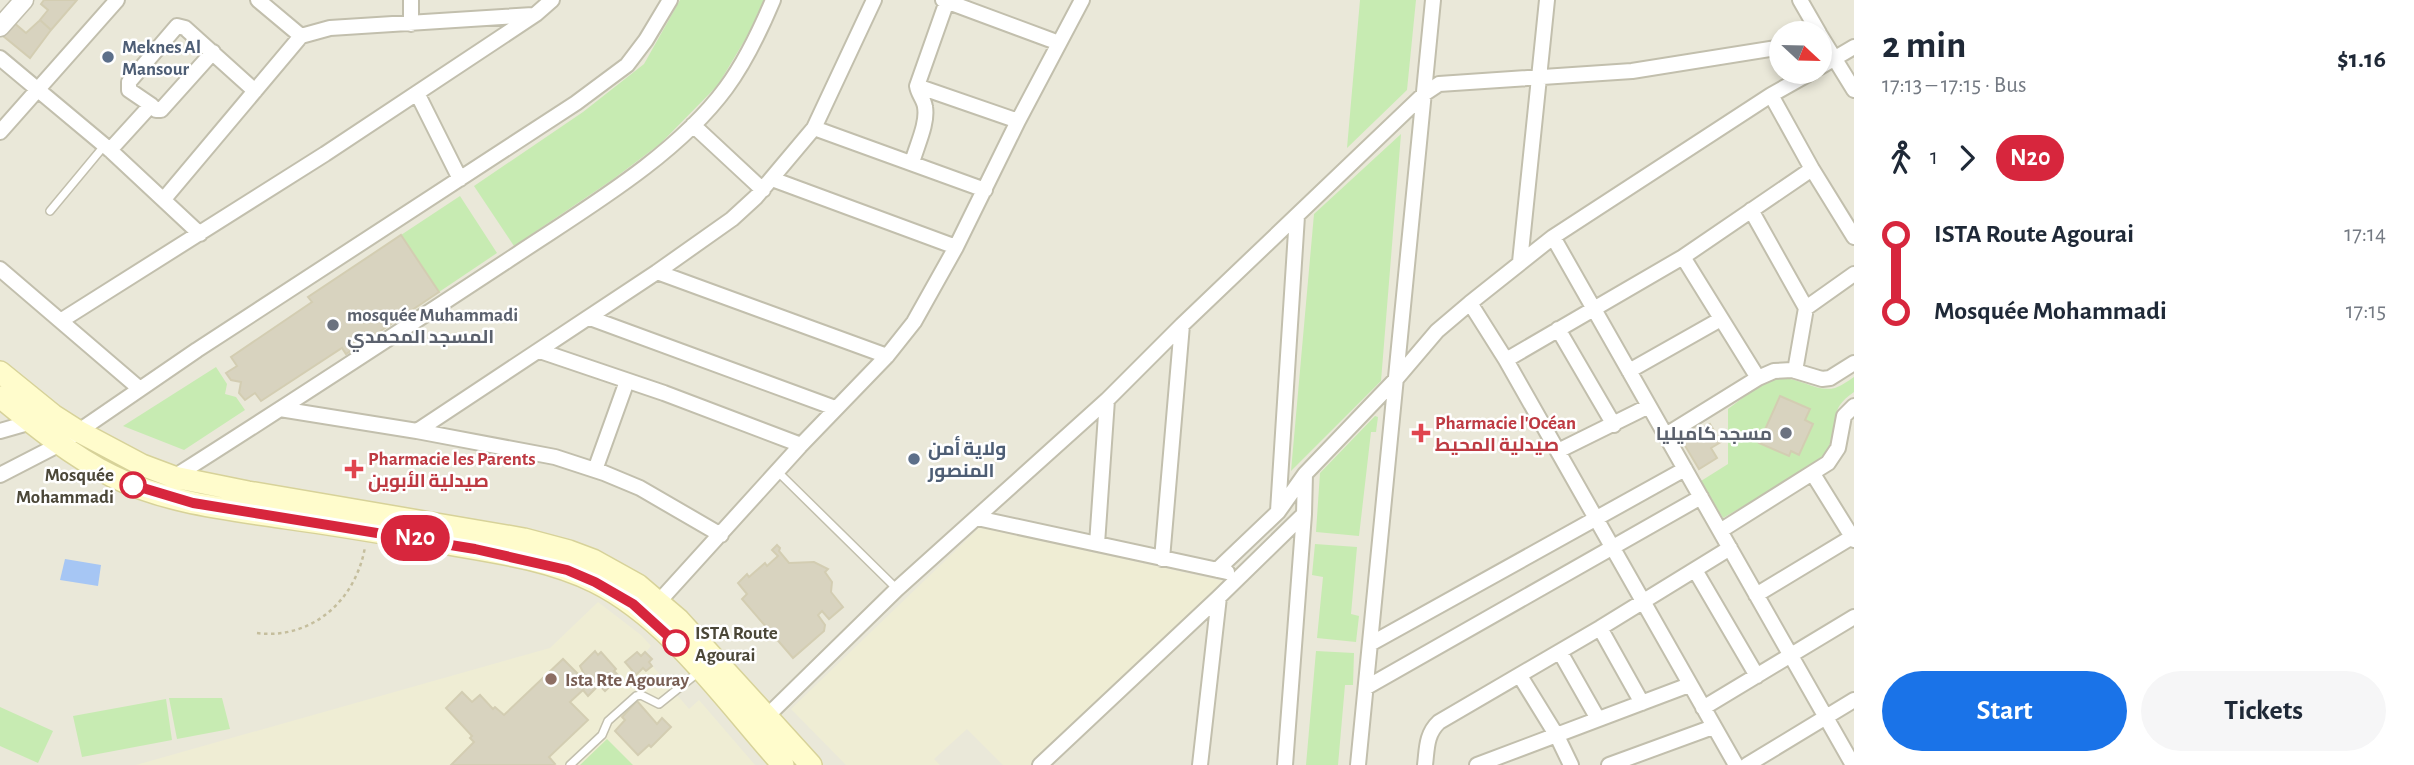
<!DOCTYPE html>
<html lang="en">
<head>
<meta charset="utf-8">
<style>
  body { margin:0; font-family:"Alegreya Sans",Cairo,sans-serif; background:#f6f6f7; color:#1f2937; height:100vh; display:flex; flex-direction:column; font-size:26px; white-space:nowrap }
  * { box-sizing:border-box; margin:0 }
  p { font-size:23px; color:#747a83 }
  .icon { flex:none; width:38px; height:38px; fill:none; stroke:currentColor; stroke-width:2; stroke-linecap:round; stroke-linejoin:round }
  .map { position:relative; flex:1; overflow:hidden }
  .panel { display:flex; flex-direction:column; background:#fff; width:560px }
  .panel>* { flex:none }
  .badge { padding:0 14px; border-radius:23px; font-size:24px; line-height:46px }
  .needle { width:46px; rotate:112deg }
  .tools { position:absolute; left:1769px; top:21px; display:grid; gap:14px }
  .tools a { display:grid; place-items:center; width:63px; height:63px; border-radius:50%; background:#fff; box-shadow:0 4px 10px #0003; font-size:35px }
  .map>.badge { position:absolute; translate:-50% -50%; box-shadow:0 0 0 4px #fff }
  .legs { display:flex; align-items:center; gap:10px; height:77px; padding:0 28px; font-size:23px }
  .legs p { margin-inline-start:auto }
  .overview { display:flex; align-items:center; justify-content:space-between; height:119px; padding:0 28px }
  h1 { font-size:38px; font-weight:700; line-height:52px }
  .button { display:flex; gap:14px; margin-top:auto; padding:14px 28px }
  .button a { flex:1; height:80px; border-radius:42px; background:#1a73e8; color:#fff; font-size:28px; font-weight:700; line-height:80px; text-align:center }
  .button a+a { background:#f6f6f7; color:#1f2937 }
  ul { padding:0 28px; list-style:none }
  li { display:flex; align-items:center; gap:24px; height:77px; font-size:26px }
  li i { display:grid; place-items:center; width:10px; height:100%; margin:0 9px; background:currentColor }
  li i::after { content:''; width:18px; height:18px; margin:-9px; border:5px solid; border-radius:50%; background:#fff }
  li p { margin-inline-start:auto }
  li:first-child i { background:linear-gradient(#0000 50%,currentColor 0) }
  li:last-child i { background:linear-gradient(currentColor 50%,#0000 0) }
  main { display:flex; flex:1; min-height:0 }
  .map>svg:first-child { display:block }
</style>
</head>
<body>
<main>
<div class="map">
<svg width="1854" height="765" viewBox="0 0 1854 765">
  <rect width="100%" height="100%" fill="#f6f5eb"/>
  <path fill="#eae8d9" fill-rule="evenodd" d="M0 0H1854V765H0ZM1782 33H1820V72H1782Z"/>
  <path fill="#efedd4" d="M980 527 1223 581 1030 765H1003L967 729 934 759 940 765H846L791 709Z
    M598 602 641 635 651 646 646 652 652 659 649 662 689 709 699 700 755 765H136L550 648Z"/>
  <path fill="#c7ebb2" d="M680 0H764L749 33 718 85 660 144 612 180 514 246 474 186 583 112 644 64Z
    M1360 0H1416L1407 90 1347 148Z
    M1401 134 1381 381 1291 471 1314 214Z
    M460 196 497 253 439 292 401 235Z
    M216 367 227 384 225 394 236 397 245 410 184 450 123 426Z
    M1854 377V392C1826 411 1841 421 1829 446 1825 455 1819 461 1811 467L1723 518 1701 481 1728 464V409C1742 399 1758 384 1775 379 1797 374 1814 393 1835 388 1841 386 1848 381 1854 377Z
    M1375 416 1378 417 1376 432H1371L1359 536 1316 532 1320 473Z
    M1315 544 1357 547 1351 614 1359 616 1356 642 1317 638 1323 577 1312 575Z
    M1316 651 1354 653 1353 685H1345L1338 765H1306Z
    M169 698H222L230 729 177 739Z
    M166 699 172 740 82 757 73 716Z
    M0 707 53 731 38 763 0 746Z
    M607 739 633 765H580Z"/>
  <path fill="#a6c6f4" d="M65 559 101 565 98 586 60 580Z"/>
  <path fill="#d8d3bf" stroke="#d3cdb2" stroke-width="2" d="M44 0H77L51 30 40 20 48 10 41 4Z
    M40 20 51 30 30 58 2 35 13 22 26 33Z
    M401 235 439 292 346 354 342 348 261 401 255 393 245 400 239 393 241 382 231 380 226 373 237 366 231 357 312 302 308 297Z
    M1780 396 1810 409 1805 420 1813 424 1799 455 1791 451 1789 456 1759 443Z
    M1710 424 1721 442 1711 448 1717 458 1699 469 1681 439Z
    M777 545 780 548 779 551 789 563 814 562 828 569 825 572 832 582 831 592 843 607 829 619 822 611 818 615 825 625 824 631 793 658 742 599 747 594 738 583 747 574 749 577 765 563 767 566 778 556 772 550Z
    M595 651 598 655 601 652 616 669 614 671 620 677 605 691 599 685 588 696 583 690 570 702 588 720 549 757 555 764 553 765H451L474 742 470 738 472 736 446 708 462 692 472 702 480 695 493 709 495 707 504 715 563 659 581 677 584 674 580 666Z
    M637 652 641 656 645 652 652 659 649 662 652 666 646 671 643 668 636 675 625 662Z
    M637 701 657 724 662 718 671 727 651 747 649 745 638 755 615 731 625 720 622 717Z"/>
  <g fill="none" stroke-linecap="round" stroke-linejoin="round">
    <g stroke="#c2bfad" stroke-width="10">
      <path id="service" d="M50 211 104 146
        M778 472 897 589
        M570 765 602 735 608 721 636 696 641 695 659 704 700 671"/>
    </g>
    <g stroke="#c2bfad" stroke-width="18">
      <path id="minor" d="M258 0 301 36
        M943 0 1059 43
        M1800 0 1819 33
        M411 24V0
        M1820 35 1854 90
        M0 58 110 150 200 234
        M1820 67 1854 47
        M917 86 1018 121
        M417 93 460 179
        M1771 95 1812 169 1854 237
        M151 105 156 110H161L213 52
        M693 125 763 190
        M814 128 985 190
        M0 132 117 0
        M110 150 151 105 129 90V82L177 26 185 28 255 91
        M912 163C916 147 928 124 925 107 924 99 918 94 917 86L947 1
        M772 179 956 247
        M164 199 301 36 330 28 533 15
        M1751 210 1806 308
        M1553 237 1853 765
        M1683 257 1758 378
        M1520 262 1547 0
        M0 269 140 389
        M657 272 887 356
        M1470 303 1506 360 1736 765
        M590 318 835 408
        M62 320 325 154 536 14 552 0
        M1558 329 1614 425
        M540 351 664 393 801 445
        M1506 360 1683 257 1812 169
        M1629 371 1721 319
        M1795 371 1806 308 1854 274
        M280 409 417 431 555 457 604 473 640 488 721 535
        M0 431 35 421
        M417 431 657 272 732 219 756 197 814 128 874 0
        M1666 435 1758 378 1774 371 1792 370 1822 379 1830 378 1854 363
        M1558 451 1649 406
        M595 470 627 381
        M1813 474 1854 540
        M0 475 60 444 197 350 576 103 627 65 646 40 670 0
        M174 477C289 404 402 330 516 255 585 209 676 156 726 88 746 61 760 31 773 0
        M1278 511 1297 216
        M977 518 1227 572
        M1720 531 1828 463 1838 448 1844 416 1854 406
        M1097 544 1107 400
        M1162 559 1182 325
        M1217 570 1278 512 1305 474 1397 378 1437 331 1470 303 1553 237 1771 95 1812 72
        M1695 570 1757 676
        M1756 595 1852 537
        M654 607 801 445 887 356 914 322 956 247 1018 121 1082 0
        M1600 628 1642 703
        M1372 643 1685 469
        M1560 652 1598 719
        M1520 676 1557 736 1571 765
        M1367 687 1701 497
        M1703 708 1854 617
        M761 722 897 589 1107 400 1182 325 1424 94 1439 84 1632 71 1782 47
        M1040 765 1219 597 1304 514
        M1200 765 1219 597
        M1285 765 1304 514 1305 474
        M1358 765 1433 0
        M1425 765C1427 749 1426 734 1439 722L1600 628 1730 548
        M1477 765 1689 685
        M1609 765 1713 727
        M1747 765 1854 700"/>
    </g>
    <g stroke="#c2bfad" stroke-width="21">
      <path id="tertiary" d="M0 27 24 0"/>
    </g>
    <g stroke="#d7d299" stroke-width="24">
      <path id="secondary" d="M0 372 53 415 78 431 142 465 174 477 248 492 524 539 569 551 593 560 638 585 679 620 811 765
        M0 397C35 426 72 456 112 476 166 503 227 509 286 518 338 525 390 534 442 543 494 552 548 559 595 582 670 619 728 704 783 765"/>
    </g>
    <path stroke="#c5be9d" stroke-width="2.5" stroke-dasharray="3.5 3.5" stroke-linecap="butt" d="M257 633C312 640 356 600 365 547"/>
    <use href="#service" stroke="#fff" stroke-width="7"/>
    <use href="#minor" stroke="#fff" stroke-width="14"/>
    <use href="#tertiary" stroke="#fff" stroke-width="18"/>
    <use href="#secondary" stroke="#fffccc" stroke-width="21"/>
  </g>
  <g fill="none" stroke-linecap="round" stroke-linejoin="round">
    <g stroke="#fff" stroke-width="16">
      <path id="line-1" d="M133 485 193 503 475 549 567 570 595 582 633 604 676 643"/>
    </g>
    <use href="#line-1" stroke="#d7263d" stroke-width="10"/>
  </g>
  <g fill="#5c6f8a" stroke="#fff" stroke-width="2.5">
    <circle cx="108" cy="57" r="7"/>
    <circle cx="914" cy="459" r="7"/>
  </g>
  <g fill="#6b7280" stroke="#fff" stroke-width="2.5">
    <circle cx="333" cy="325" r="7"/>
    <circle cx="1786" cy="433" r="7"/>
  </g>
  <g fill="#e0444e" stroke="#fff" stroke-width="2.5">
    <path d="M1417.5 422.5h7v7h7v7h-7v7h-7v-7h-7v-7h7z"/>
    <path d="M350.5 458.5h7v7h7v7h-7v7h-7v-7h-7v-7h7z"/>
  </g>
  <g fill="#fff" stroke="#d7263d" stroke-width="3.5">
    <circle cx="133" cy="485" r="12"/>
    <circle cx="676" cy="643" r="12"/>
  </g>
  <circle fill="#8d6e63" stroke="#fff" stroke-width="2.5" cx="551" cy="679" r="7"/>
  <g text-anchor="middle" stroke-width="5" stroke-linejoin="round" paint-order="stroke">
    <g font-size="19" font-weight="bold" fill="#4e5e75" stroke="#fff" text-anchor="start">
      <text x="122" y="53">Meknes Al<tspan x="122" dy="22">Mansour</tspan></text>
      <text x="928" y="455">ولاية أمن<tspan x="928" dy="22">المنصور</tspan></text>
    </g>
    <g font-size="19" font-weight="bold" fill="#5b616d" stroke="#fff" text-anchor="start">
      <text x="347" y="321">mosquée Muhammadi<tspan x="347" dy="22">المسجد المحمدي</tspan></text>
      <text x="1772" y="440" text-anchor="end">مسجد كاميليا</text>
    </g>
    <g font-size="19" font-weight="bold" fill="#be3a42" stroke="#fff" text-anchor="start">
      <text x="1435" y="429">Pharmacie l'Océan<tspan x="1435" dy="22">صيدلية المحيط</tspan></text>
      <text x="368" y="465">Pharmacie les Parents<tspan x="368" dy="22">صيدلية الأبوين</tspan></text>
    </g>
    <g font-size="19" font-weight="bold" fill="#4b4738" stroke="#fff" text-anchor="end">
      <text x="114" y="481">Mosquée<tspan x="114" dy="22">Mohammadi</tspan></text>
      <text x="695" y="639" text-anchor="start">ISTA Route<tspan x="695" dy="22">Agourai</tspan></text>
    </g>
    <g font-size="19" font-weight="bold" fill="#785e54" stroke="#fff" text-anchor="start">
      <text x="565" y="686">Ista Rte Agouray</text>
    </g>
  </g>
</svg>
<div class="tools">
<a><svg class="needle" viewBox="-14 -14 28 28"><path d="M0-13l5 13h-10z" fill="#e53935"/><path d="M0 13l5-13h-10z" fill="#747a83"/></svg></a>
</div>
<b class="badge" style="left:415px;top:538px;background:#d7263d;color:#fff">N20</b>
</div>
<section class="panel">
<div class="overview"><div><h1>2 min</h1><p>17:13 – 17:15 · Bus</p></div><b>$1.16</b></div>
<div class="legs"><svg class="icon" aria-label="walk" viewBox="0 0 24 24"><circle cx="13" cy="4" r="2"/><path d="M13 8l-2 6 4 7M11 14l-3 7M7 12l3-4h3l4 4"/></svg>1<svg class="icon" aria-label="forward" viewBox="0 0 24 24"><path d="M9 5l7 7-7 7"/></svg><b class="badge" style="background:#d7263d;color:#fff">N20</b></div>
<ul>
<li><i style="color:#d7263d"></i><b>ISTA Route Agourai</b><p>17:14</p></li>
<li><i style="color:#d7263d"></i><b>Mosquée Mohammadi</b><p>17:15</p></li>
</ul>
<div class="button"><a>Start</a><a>Tickets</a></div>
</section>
</main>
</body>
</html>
